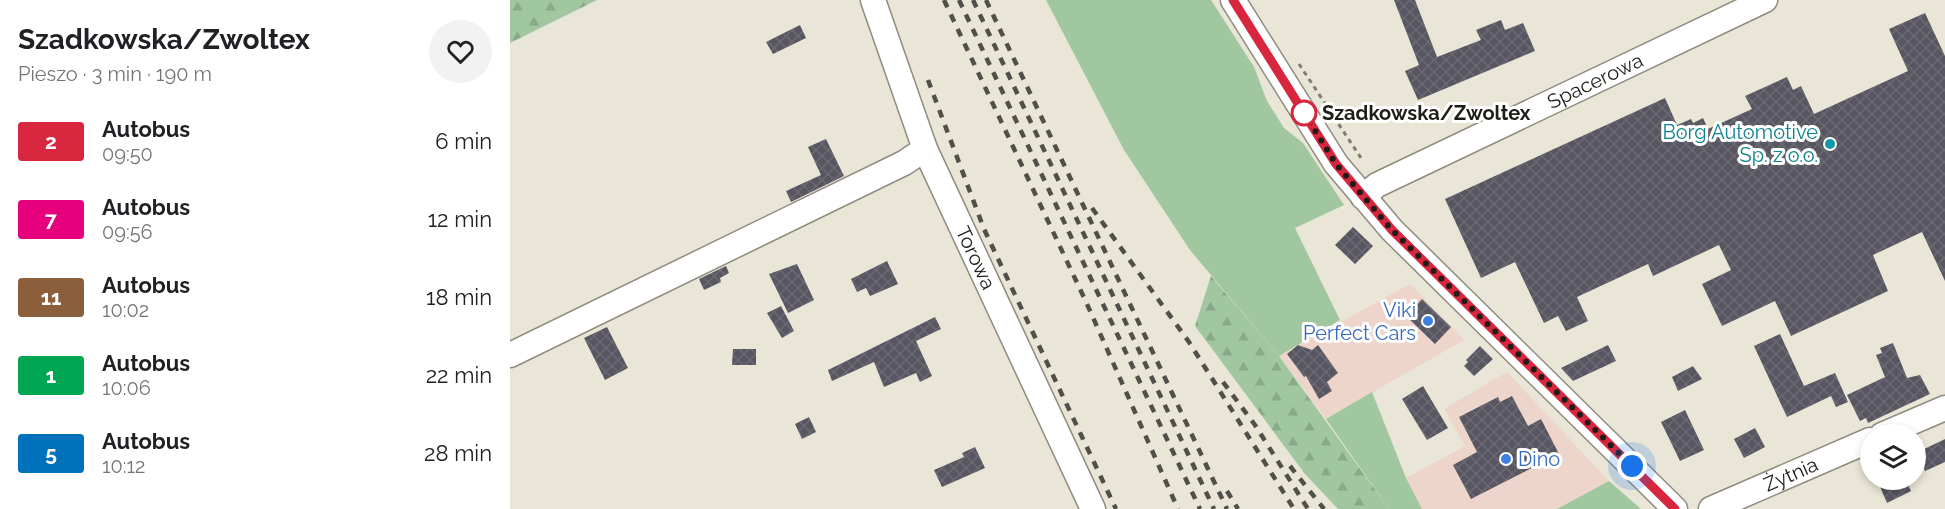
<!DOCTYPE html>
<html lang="pl">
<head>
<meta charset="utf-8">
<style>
  body { margin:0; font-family:Raleway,sans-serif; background:#f2f2f2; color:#202124; height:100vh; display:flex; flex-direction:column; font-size:22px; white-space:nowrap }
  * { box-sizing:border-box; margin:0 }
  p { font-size:20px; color:#757577 }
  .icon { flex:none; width:33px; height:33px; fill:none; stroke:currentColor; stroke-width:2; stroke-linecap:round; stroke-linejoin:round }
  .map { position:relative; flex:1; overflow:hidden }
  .sheet { display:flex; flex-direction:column; background:#fff; width:510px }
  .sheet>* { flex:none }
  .badge { padding:0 12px; border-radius:4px; font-size:21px; line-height:39px }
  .fabs { position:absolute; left:1350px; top:424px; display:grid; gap:12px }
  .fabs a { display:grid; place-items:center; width:66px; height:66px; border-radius:50%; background:#fff; box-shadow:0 3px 9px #0003; font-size:30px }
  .you { position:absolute; width:30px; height:30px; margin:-15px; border:4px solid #fff; border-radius:50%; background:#1a73e8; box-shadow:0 0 0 9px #1a73e833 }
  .map>.badge { position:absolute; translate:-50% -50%; box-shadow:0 0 0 3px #fff }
  .round { display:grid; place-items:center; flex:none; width:63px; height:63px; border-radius:32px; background:#f2f2f2 }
  .summary { display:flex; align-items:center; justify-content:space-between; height:102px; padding:0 18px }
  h1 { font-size:28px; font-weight:700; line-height:45px }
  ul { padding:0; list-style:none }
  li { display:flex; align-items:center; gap:18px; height:78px; padding:0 18px }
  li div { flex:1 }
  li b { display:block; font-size:22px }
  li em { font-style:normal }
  li .badge { min-width:66px; font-weight:700; text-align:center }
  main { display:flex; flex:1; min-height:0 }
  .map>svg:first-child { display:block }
</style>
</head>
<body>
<main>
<section class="sheet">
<div class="summary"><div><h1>Szadkowska/Zwoltex</h1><p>Pieszo · 3 min · 190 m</p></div><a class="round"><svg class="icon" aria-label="heart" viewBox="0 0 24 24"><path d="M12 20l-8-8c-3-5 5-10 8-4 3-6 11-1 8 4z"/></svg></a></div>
<ul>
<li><span class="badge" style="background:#d7263d;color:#fff">2</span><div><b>Autobus</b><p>09:50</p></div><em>6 min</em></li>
<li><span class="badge" style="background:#e6007e;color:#fff">7</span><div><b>Autobus</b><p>09:56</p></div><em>12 min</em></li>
<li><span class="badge" style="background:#8b5e3c;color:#fff">11</span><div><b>Autobus</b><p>10:02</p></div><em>18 min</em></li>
<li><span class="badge" style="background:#00a651;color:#fff">1</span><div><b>Autobus</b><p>10:06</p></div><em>22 min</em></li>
<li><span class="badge" style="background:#0072bc;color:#fff">5</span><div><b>Autobus</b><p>10:12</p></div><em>28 min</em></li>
</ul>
</section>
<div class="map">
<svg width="1435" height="509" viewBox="0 0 1435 509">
  <defs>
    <pattern id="forest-firs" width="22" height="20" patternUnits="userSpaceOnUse" patternTransform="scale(1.5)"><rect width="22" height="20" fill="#a0c79f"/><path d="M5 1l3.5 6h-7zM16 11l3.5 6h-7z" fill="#89aa88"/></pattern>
    <pattern id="building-cross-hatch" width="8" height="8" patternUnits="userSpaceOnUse" patternTransform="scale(1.5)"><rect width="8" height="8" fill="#575661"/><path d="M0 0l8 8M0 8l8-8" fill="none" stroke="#6b6a73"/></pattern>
  </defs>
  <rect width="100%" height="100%" fill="#e9e5d7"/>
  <path fill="#edd5cb" d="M900 284 954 340 816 419 769 356Z
    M997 372 1099 481 1047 509H912L896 478 955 446 934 409Z"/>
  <path fill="#a0c79f" d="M536 0H701L744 67 757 101 774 128 793 143 834 205 785 228 830 320 769 356 680 250 614 150Z
    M862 392 896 478 912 509H879L816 419Z
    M1099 481 1131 509H1047Z"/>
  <path fill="url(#forest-firs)" d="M0 0H87L0 43Z
    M701 276 769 356 879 509H828L795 474 685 326Z"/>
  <path fill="url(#building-cross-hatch)" d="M884 0H905L927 57 971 40 966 30 991 20 995 30 1013 23 1025 51 908 100 895 71 909 65Z
    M1415 13 1435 56V281L1412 232 1363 255 1378 291 1281 336 1265 301 1212 326 1192 284 1221 270 1209 245 1143 276 1138 264 1067 297 1078 321 1056 331 1048 316 1034 323 1005 262 971 278 935 199 1155 98 1167 125 1181 119 1183 123 1193 118 1198 129 1242 109 1235 96 1277 77 1283 90 1291 86 1304 114 1398 71 1379 29Z
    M290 25 296 38 263 54 256 42Z
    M316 139 334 176 281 202 276 191 311 175 298 147Z
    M843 227 863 246 845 264 825 245Z
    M377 261 388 284 360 296 356 288 347 292 341 279Z
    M287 264 304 300 278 313 259 274Z
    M216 266 219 273 210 278 211 282 194 290 189 279Z
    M912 299 941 327 925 344 896 316Z
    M271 306 284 331 272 338 257 313Z
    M425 317 431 329 406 341 422 376 410 382 406 373 374 387 364 362 322 381 318 370Z
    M97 327 118 368 95 380 74 338Z
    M1270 334 1294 386 1325 373 1338 402 1326 407 1321 396 1277 417 1244 346Z
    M1383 343 1397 378 1410 375 1420 394 1358 423 1356 418 1350 421 1337 395 1375 377 1366 355 1372 353 1370 348Z
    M788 345 802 350 808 345 828 373 817 382 822 391 809 399 796 376 794 377 777 354Z
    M1098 345 1106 361 1063 381 1051 368Z
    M970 346 983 359 964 376 954 366 958 362 956 360Z
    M223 349H246V365H222Z
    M1183 366 1192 379 1168 391 1162 377Z
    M913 386 938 428 917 440 892 399Z
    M1002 396 1018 426 1031 419 1049 454 961 499 943 465 967 452 949 417 988 397 990 402Z
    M1175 410 1194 450 1170 461 1151 422Z
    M299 417 306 432 292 439 285 424Z
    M1245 428 1255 447 1234 458 1224 439Z
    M1435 439V462L1415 471 1406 453Z
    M465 447 475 468 432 487 424 470 454 457 452 453Z
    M1367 480H1396L1401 491 1377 503Z"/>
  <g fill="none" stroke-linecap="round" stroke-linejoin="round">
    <g stroke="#8f8b7f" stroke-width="27">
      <g id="minor">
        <path id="s1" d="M363 0 415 149 583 509"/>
        <path d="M723 0 826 164 882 230 1165 509"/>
        <path id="s2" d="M853 197 867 185 1255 0"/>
        <path d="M0 355 394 163 415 149"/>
        <path d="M1372 435 1435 408"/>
        <path id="s3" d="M1201 509 1360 440"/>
      </g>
    </g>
    <path stroke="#7e7b72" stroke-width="3" stroke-dasharray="4.5 4.5" stroke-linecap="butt" d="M789 64 853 161"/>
    <use href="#minor" stroke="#fff" stroke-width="24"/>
    <path stroke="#514f48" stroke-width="4.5" stroke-dasharray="8 8" stroke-linecap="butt" d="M434 0 577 304 668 509
      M449 0 690 509
      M463 0 704 509
      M476 0 717 509
      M418 80 474 229 606 509
      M582 208 679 342 784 509
      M713 382 745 425 798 509
      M780 466 814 509
      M717 491 728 509"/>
  </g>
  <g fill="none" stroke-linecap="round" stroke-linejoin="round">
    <g stroke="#fff" stroke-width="14">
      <path id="line" d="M723 0 826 164 882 230 1165 509"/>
    </g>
    <use href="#line" stroke="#d7263d" stroke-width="9"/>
    <path stroke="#1f1d19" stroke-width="6" stroke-dasharray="0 10.8" d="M794 113 826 164 882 230 1122 466"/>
  </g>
  <circle fill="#fff" stroke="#d7263d" stroke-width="3" cx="794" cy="113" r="12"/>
  <circle fill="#0f9aa8" stroke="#fff" stroke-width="2" cx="1320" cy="144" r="6"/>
  <g fill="#3f7fe0" stroke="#fff" stroke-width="2">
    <circle cx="918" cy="321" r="6"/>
    <circle cx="996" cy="459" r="6"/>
  </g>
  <g text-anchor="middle" stroke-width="6" stroke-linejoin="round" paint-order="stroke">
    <g font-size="20" fill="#1f1d19" stroke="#fff">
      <text dy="7" stroke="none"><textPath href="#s2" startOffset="260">Spacerowa</textPath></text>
      <text dy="7" stroke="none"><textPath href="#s1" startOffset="278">Torowa</textPath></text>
      <text dy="7" stroke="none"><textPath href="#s3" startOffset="87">Żytnia</textPath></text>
    </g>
    <g font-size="20" font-weight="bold" fill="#1f1d19" stroke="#fff" text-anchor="start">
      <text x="812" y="120">Szadkowska/Zwoltex</text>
    </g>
    <g font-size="20" fill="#0d838f" stroke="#fff" text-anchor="end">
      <text x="1308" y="139">Borg Automotive<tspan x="1308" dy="23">Sp. z o.o.</tspan></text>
    </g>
    <g font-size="20" fill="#366cbe" stroke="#fff" text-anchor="end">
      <text x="906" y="317">Viki<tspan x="906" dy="23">Perfect Cars</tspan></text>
      <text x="1008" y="466" text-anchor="start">Dino</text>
    </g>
  </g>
</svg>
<div class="fabs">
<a><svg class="icon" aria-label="layers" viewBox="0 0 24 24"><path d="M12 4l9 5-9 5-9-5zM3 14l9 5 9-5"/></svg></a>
</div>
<div class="you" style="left:1122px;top:466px"></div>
</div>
</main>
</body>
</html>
